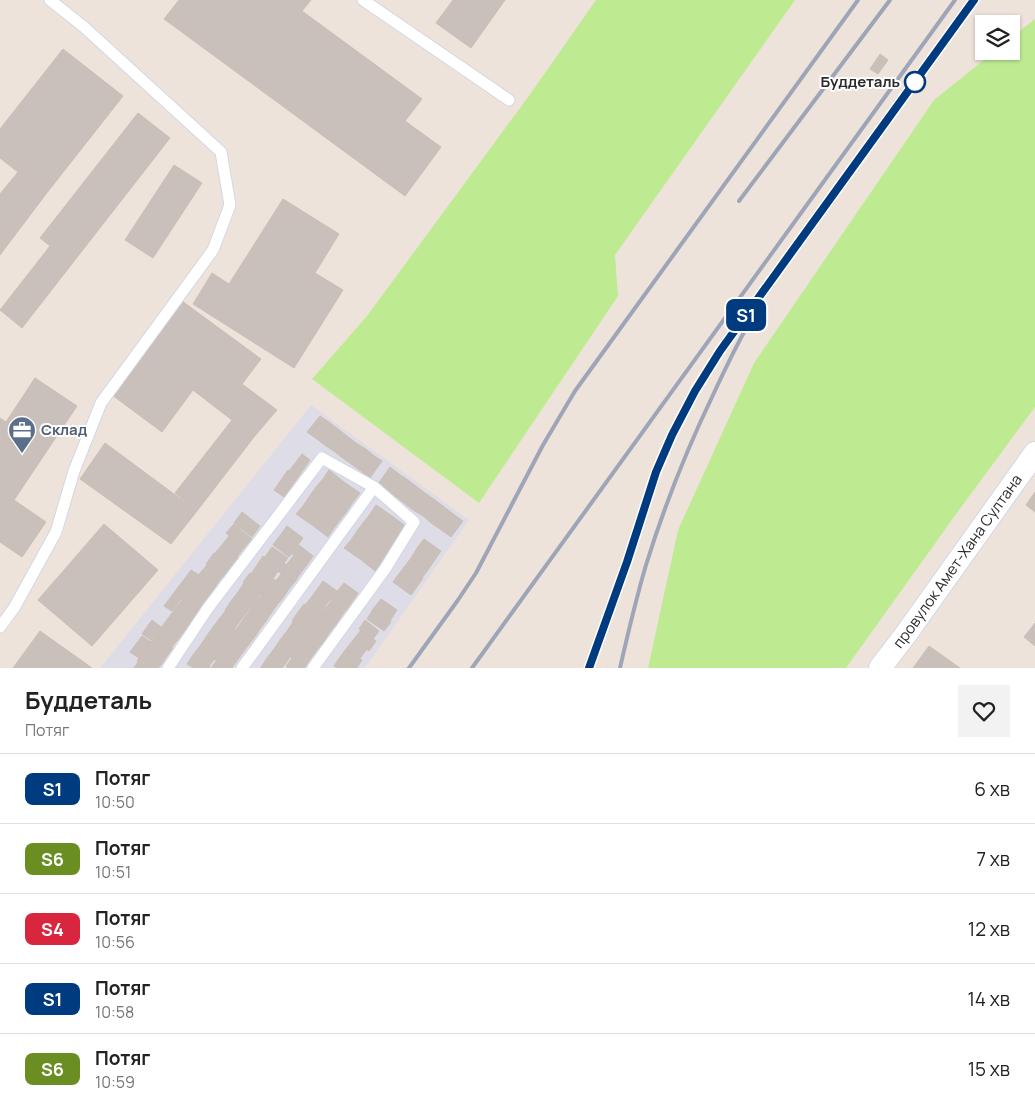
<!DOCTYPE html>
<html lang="uk">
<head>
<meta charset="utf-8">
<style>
  body { margin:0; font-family:Manrope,sans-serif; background:#f2f2f2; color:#222; height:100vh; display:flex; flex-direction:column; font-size:19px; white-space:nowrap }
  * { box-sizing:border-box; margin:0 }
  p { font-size:16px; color:#767676 }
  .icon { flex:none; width:28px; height:28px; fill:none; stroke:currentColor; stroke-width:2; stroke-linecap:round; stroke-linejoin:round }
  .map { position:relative; height:668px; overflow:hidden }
  .sheet { display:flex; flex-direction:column; background:#fff; flex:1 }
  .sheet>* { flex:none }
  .badge { padding:0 10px; border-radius:8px; font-size:18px; line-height:32px }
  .fabs { position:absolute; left:975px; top:15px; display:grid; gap:10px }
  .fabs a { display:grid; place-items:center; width:45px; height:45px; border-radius:0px; background:#fff; box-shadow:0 1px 4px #0004; font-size:25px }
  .map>.badge { position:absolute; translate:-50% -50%; box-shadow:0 0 0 2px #fff }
  .round { display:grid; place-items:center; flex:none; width:52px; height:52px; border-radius:0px; background:#f2f2f2 }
  .headline { display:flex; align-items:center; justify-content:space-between; height:85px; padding:0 25px }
  h1 { font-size:24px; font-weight:700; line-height:38px }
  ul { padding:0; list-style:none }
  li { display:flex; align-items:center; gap:15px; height:70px; padding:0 25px; border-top:1px solid #e0e0e0 }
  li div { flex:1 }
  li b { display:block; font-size:19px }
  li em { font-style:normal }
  li .badge { min-width:55px; font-weight:700; text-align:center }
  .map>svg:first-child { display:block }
</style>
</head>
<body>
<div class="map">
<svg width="1035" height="668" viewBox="0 0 1035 668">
  <rect width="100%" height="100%" fill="#eee3db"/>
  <path fill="#dedce6" d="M311 405 469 520 365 668H100Z"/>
  <path fill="#beeb92" d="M596 0H795L615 255 618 296 479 503 312 379 367 316 531 93Z
    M1035 19V407L959 510 846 668H648L678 530 754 363 934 100 995 51H1011V38Z"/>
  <path fill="#c9c0bb" stroke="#cabfb4" d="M179 0H311L302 11 422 99 405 121 441 147 405 196 164 19Z
    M453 0H505L471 48 436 23Z
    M63 49 123 96 46 194 0 158V129Z
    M880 54 888 60 878 74 870 69Z
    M138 113 170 138 22 328 0 310 50 246 40 238Z
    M174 165 202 183 153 258 125 240Z
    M18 172 46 194 0 255V194Z
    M283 199 339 234 315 273 343 290 294 368 193 304 212 273 229 284Z
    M182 301 261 359 242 384 277 410 254 437 193 390 162 432 112 395Z
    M35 378 77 406 14 500 46 522 22 557 0 542V418L6 422Z
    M320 416 329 422 317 439 307 432Z
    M232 420 254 437 197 511 175 493Z
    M329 422 338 429 326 446 317 439Z
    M338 429 347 436 335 452 326 446Z
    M347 436 356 443 344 459 335 452Z
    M105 443 197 511 171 544 80 479Z
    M356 443 366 449 354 466 344 459Z
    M366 449 373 455 361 471 354 466Z
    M302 454 310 460 298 477 289 471Z
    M373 455 382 461 370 478 361 471Z
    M390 467 399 474 387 490 378 484Z
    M288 470 298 477 284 497 274 490Z
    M329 470 344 482 338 491 322 480Z
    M399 474 408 480 396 497 387 490Z
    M322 480 338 491 332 499 316 487Z
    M408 480 416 486 404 503 396 497Z
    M344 482 360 493 353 502 338 491Z
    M416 486 425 493 413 510 404 503Z
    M316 487 332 499 327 505 311 494Z
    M338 491 353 502 347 511 332 499Z
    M1035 492V512L1026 505Z
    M425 493 435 500 423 516 413 510Z
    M311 494 327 505 318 517 303 506Z
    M332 499 347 511 334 528 318 517Z
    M435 500 443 506 431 523 423 516Z
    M376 505 392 516 385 525 370 514Z
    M303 506 318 517 312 525 296 514Z
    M443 506 452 513 440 529 431 523Z
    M242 512 260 526 252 537 234 523Z
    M452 513 463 521 451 537 440 529Z
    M370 514 385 525 379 534 363 523Z
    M392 516 407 527 401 536 385 525Z
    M318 517 334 528 328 537 312 525Z
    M363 523 379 534 372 543 357 531Z
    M104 524 158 570 92 646 38 600Z
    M234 524 252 539 244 548 226 533Z
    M385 525 401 536 394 545 379 534Z
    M287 526 303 538 289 557 273 545Z
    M357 531 372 543 366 551 351 540Z
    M379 534 394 545 388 554 372 543Z
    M229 536 244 548 237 557 222 545Z
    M424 539 441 551 434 561 417 548Z
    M351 540 366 551 360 559 344 548Z
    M372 543 388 554 381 562 366 551Z
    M222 545 238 558 231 566 214 554Z
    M299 545 313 556 307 565 292 554Z
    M272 547 288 558 280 568 265 557Z
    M417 548 434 561 428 570 411 558Z
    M366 551 381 562 375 571 360 559Z
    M214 553 231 566 224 577 206 564Z
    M294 555 307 565 300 574 287 564Z
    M263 556 280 568 274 577 257 565Z
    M411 558 428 570 422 578 405 566Z
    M284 563 300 574 294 583 278 571Z
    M207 565 223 576 216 585 200 573Z
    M257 565 274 577 268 586 251 574Z
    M405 566 423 578 416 588 398 575Z
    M191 570 199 575 194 582 196 583 186 597 176 590Z
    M200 573 217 586 211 594 194 582Z
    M250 573 268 586 261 595 243 582Z
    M281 574 294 583 288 590 276 581Z
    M398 575 416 588 411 595 393 582Z
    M274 579 288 590 283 598 268 587Z
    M323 581 337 591 326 605 313 595Z
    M196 583 211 594 205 603 189 592Z
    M244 583 260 594 254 603 238 592Z
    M344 583 358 593 350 605 335 594Z
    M268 586 283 598 277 605 262 594Z
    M176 590 184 595 172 611 164 606Z
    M189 592 205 603 198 612 181 600 184 595 186 597Z
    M238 592 254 603 247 612 231 601Z
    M262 594 277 605 272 612 256 601Z
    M335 594 350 605 343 614 329 604Z
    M313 595 326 605 320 615 306 604Z
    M381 599 397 610 390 621 373 609Z
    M182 600 198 612 192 621 175 609Z
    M231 601 247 612 240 621 225 610Z
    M256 601 272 612 266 621 250 610Z
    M304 604 320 615 314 624 298 612Z
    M329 604 343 614 337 623 322 612Z
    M175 609 192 621 186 629 169 617Z
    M373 609 391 622 384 631 367 619Z
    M226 610 240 621 234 630 219 619Z
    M250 610 266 621 260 629 244 618Z
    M298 612 314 624 308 633 292 621Z
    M322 612 337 623 330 632 316 621Z
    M169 617 186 629 180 637 163 625Z
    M244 618 260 629 254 638 238 627Z
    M219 619 235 631 229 639 213 627Z
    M152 620 161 627 151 640 142 634Z
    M365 620 379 631 373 639 359 629Z
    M316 621 330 632 324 641 309 630Z
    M293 622 308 633 301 641 287 631Z
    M1035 623V646L1024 637Z
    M163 625 180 637 172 647 156 635Z
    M213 627 229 639 222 649 206 637Z
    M238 627 254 638 247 647 231 636Z
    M309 630 324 641 317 650 303 639Z
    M361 630 376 641 369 651 353 640Z
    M40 631 92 668H13Z
    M287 631 301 641 295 651 280 640Z
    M156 635 173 648 167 656 150 643Z
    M142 636 151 642 139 658 130 652Z
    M231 636 247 647 236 662 221 650Z
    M206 637 222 649 216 657 200 646Z
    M303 639 317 650 311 658 297 648Z
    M280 640 295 651 288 659 274 649Z
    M353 640 367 649 360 658 346 649Z
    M150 643 167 656 161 665 143 652Z
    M200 646 216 657 209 666 193 655Z
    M929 646 960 668H913Z
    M297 648 311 658 305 667 290 657Z
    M274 649 289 659 282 668 267 658Z
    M346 649 362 660 357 668H355L340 657Z
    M221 650 236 662 232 668H226L214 659Z
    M143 652 161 665 158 668H147L137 661Z
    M193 655 210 667 209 668H193L187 664Z
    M340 657 355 668H337L334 666Z
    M267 658 282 668H263L261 667Z
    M292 658 305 667 304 668H288L286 666Z
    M216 661 226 668H211Z
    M138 662 147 668H134Z"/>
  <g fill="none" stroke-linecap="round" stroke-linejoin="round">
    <g stroke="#d0d7e5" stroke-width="13">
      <path id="service" d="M363 0 509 100
        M0 627 14 608 56 532 74 471 101 403 213 250 230 205 221 152 84 27 50 0
        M168 668 208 608 322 458 374 487 414 522 385 569 313 668
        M242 668 374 487"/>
    </g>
    <g stroke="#d0d7e5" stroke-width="24">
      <g id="minor">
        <path id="s1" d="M880 668 906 634 1035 453"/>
      </g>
    </g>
    <use href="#service" stroke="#fff" stroke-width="11"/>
    <use href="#minor" stroke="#fff" stroke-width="22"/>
    <path stroke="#9da5b7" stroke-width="4" d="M739 201 890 0
      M409 668 458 600 476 573 543 445 575 391 858 0
      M472 668 955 0
      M589 668 627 562 656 472 672 435 695 391 720 351 974 0
      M620 668C628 633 636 599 646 565 664 507 687 449 713 395 726 367 739 339 755 313"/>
  </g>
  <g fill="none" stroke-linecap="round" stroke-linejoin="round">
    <g stroke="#fff" stroke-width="11">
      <path id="line" d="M589 668 627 562 656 472 672 435 695 391 720 351 974 0"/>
    </g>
    <use href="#line" stroke="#003b80" stroke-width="8"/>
  </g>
  <defs>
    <g id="office-pin" transform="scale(1.4375)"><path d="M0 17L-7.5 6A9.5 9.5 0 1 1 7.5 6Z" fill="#5c6f8a" stroke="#fff"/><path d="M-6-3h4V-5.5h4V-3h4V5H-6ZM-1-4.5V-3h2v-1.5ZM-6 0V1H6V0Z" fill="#fff"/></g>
  </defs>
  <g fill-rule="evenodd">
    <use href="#office-pin" x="22" y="430"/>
  </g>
  <circle fill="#fff" stroke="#003b80" stroke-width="2.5" cx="915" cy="82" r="10"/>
  <g text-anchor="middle" stroke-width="4" stroke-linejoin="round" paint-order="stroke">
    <g font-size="15" font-weight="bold" fill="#2b2b2b" stroke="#fff" text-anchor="end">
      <text x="900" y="87">Буддеталь</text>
    </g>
    <g font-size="15" font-weight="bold" fill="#4e5e75" stroke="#fff" text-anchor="start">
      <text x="41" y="435">Склад</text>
    </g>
    <g font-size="15" fill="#2b2b2b" stroke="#fff">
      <text dy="5" stroke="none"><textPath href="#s1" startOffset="132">провулок Амет-Хана Султана</textPath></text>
    </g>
  </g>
</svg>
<div class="fabs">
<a><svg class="icon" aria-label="layers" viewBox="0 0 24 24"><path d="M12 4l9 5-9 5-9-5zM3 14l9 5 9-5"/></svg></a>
</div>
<b class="badge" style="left:746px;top:315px;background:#003b80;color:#fff">S1</b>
</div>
<section class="sheet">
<div class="headline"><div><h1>Буддеталь</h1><p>Потяг</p></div><a class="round"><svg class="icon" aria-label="heart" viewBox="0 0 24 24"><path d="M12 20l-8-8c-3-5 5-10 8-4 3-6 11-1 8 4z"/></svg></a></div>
<ul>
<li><span class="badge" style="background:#003b80;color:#fff">S1</span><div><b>Потяг</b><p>10:50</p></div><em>6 хв</em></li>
<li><span class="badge" style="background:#6b8e23;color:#fff">S6</span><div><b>Потяг</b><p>10:51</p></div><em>7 хв</em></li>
<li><span class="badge" style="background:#d7263d;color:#fff">S4</span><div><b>Потяг</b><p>10:56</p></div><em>12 хв</em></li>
<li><span class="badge" style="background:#003b80;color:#fff">S1</span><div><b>Потяг</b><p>10:58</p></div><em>14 хв</em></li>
<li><span class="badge" style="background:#6b8e23;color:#fff">S6</span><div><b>Потяг</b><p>10:59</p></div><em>15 хв</em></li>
</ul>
</section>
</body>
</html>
